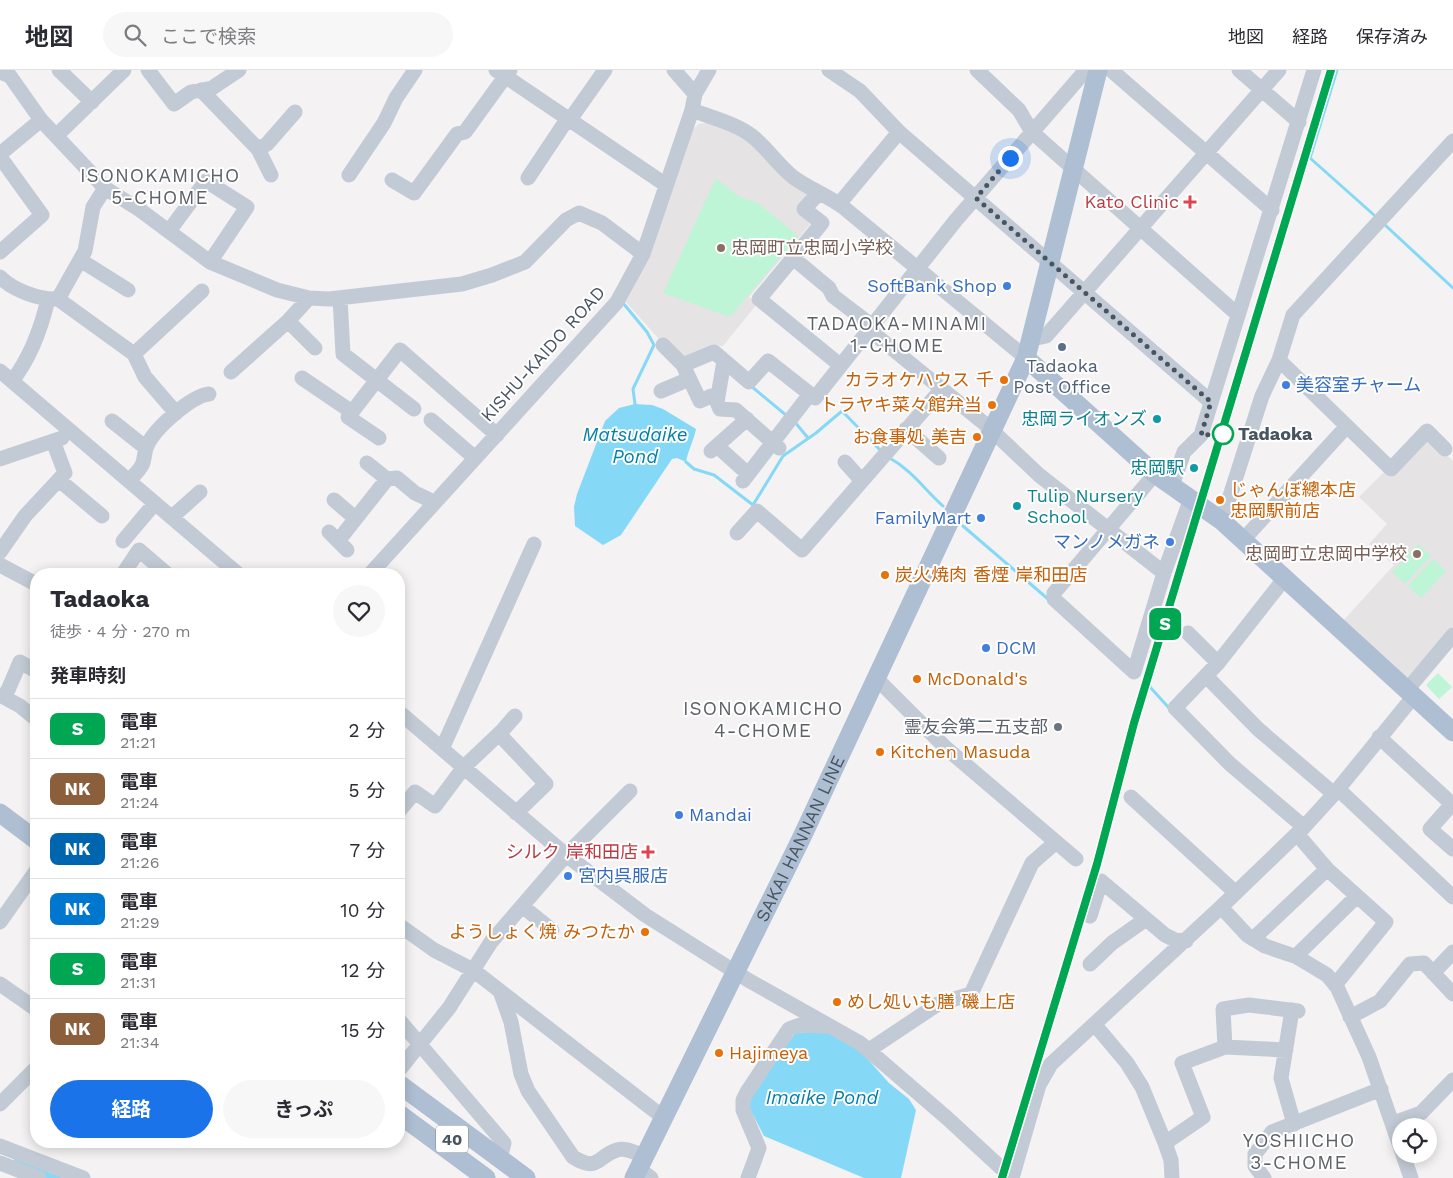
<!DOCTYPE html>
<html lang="ja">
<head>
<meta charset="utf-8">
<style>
  body { margin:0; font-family:"Work Sans","Noto Sans JP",sans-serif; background:#f7f7f7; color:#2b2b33; height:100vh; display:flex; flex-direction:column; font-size:19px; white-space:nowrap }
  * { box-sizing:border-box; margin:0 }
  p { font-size:16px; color:#7c7c81 }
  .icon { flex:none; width:28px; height:28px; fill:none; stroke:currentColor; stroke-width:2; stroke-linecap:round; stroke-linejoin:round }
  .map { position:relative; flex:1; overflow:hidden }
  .details { position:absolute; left:30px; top:498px; width:375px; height:580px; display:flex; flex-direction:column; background:#fff; border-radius:20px; box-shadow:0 2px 12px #0003 }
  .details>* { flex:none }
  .badge { padding:0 10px; border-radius:8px; font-size:18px; line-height:32px }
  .tools { position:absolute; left:1392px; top:1048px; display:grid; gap:10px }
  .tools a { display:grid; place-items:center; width:45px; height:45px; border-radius:50%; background:#fff; box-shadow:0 2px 12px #0003; font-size:25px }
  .you { position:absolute; width:25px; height:25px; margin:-12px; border:4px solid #fff; border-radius:50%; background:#1a73e8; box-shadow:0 0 0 8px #1a73e833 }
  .map>.badge { position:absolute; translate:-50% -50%; box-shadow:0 0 0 2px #fff }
  h2 { padding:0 20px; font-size:19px; line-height:45px }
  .round { display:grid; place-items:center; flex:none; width:52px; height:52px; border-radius:26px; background:#f7f7f7 }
  .head { display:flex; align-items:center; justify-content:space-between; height:85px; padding:0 20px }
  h1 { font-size:24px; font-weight:700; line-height:38px }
  .primary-button { display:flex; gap:10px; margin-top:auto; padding:10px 20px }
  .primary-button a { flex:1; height:58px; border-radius:30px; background:#1a73e8; color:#fff; font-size:20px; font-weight:700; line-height:58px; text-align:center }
  .primary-button a+a { background:#f7f7f7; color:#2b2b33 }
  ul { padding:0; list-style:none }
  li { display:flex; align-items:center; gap:15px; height:60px; padding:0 20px; border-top:1px solid #e1e1e2 }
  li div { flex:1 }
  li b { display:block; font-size:19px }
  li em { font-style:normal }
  li .badge { min-width:55px; font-weight:700; text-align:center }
  header { display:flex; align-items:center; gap:30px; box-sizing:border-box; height:70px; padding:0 25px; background:#fff; border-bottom:1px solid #e1e1e2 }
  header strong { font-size:24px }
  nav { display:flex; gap:28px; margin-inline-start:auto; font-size:18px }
  .search { width:350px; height:45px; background:#f7f7f7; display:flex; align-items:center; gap:12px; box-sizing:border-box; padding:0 18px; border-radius:28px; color:#7c7c81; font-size:19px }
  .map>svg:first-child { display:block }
</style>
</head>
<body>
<header>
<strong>地図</strong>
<div class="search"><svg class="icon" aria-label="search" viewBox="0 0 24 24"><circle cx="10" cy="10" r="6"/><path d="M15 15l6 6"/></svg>ここで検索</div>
<nav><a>地図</a><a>経路</a><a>保存済み</a></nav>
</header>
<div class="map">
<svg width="1453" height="1108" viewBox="0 0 1453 1108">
  <rect width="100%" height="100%" fill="#f4f2f2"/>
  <path fill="#e5e3e4" d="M711 52 745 69 772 95 811 125 813 151 749 227 757 234 723 276H715L681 294 626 232 649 186 689 62 699 54Z
    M1426 367 1453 391V556L1407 608 1341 553 1394 495 1369 474 1387 454 1359 427 1387 399Z"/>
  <path fill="#bef5d6" d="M716 108 738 126 758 133 798 166 730 247 663 223Z
    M1418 474 1431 486 1405 514 1392 502Z
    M1433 489 1446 501 1421 528 1408 516Z
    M1438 603 1452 617 1439 629 1426 615Z"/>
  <path fill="#86d9f6" d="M635 334 652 335 663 339 696 359C694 370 688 380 686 392L677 388 672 389 621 465 603 475 575 456 574 437 577 424 605 351 619 338Z
    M827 960 857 977 889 1013 909 1029 916 1040 901 1108H864L764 1066 748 1035 749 1027 795 963Z"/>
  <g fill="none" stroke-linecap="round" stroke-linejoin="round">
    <path stroke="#86d9f6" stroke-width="3" d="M1337 0 1310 88 1374 145
      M1385 155 1453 218
      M623 233 647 262 654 275 633 319 635 334
      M751 316 787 346
      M794 351 808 368
      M888 387C913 401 922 417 943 436
      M686 392 694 399 714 405 753 435 783 386 816 363 842 341 881 381
      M963 456 1048 529
      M1150 617 1169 638"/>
    <path stroke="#86d9f6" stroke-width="19" d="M22 1094 58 1108"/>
    <path stroke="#c2cbd5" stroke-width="15" d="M59 0 92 32
      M148 0 174 34 191 22 212 18 239 0
      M496 0 666 115
      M674 0 695 24
      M829 0 860 21 899 62 1211 332
      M977 0 1019 40 1032 62 1237 244
      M1111 0 1272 140
      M1239 0 1299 52
      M0 2 10 6 41 50 105 118 140 140 210 192 277 220 309 228 329 229 462 214 492 205 525 192 566 150 579 143 602 153 643 184
      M201 20 258 79 271 105
      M692 40C712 48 735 53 752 66 767 78 778 95 793 107 809 119 827 125 843 137L1026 288
      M56 66 124 0
      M258 79 267 74 295 42
      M0 84 41 50
      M0 87 42 145 0 182
      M349 105 384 53 396 28 415 0
      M528 108 564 54 569 51 605 0
      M392 110 414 123 457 64 465 62 510 0
      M819 123 804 139 822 153 759 229 840 295
      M839 134 899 62
      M169 161 206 111 247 137 210 192
      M793 188 829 218 833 226 871 255
      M80 190 128 220
      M0 207C13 220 39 230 58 229L134 284 145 307 176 343
      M340 228 343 284 414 339
      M58 229 85 181 93 137 105 118
      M288 251 315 278
      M868 259 985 354 1039 405 1164 503
      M1032 269 1046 266 1279 0
      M663 275 683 295
      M134 284 202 221
      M1279 290 1391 399 1427 361 1445 379
      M724 291 717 332 720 339 736 340 779 378
      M0 301 238 504
      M231 302 288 251 309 228
      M302 308 352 342 400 280 497 365
      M12 311C31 287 41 259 48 229
      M661 321 689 309
      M717 327 711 326 700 331 683 295 714 282 749 312 768 291 810 324
      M352 342 348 347 379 368
      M431 350 475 388
      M112 351 141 374 147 375
      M906 359 939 388
      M717 376 748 404
      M711 381 747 349
      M0 389 62 368
      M845 392 862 411
      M367 393 387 409
      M1155 404 1054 523V529L1134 602 1164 503 1191 428
      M59 410 102 446
      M129 411C133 406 139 401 142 395 145 389 144 382 147 376 154 359 191 326 209 324
      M743 411 810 324 815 328 956 150 1086 0
      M1172 416 1184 382 1201 365 1314 0
      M334 430 355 448
      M172 447 200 422
      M1222 451 1262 326 1279 290 1293 245 1453 71
      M329 462 347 480
      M737 463 757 441 802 480 941 320
      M1243 470 1347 356
      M123 471 155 433
      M338 471 387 409 397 408 415 423 434 432
      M0 482 25 446 65 403 53 371
      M0 495 36 514
      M123 504 139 480 167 504
      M370 504 617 232 643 184 692 40 695 24 709 0
      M1284 509 1218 593 1175 638 1230 694 1304 757
      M1188 563 1218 593
      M1206 606 1258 659 1334 724
      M876 608 946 678 1076 789
      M1407 620 1453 565
      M0 625 20 636 36 649
      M5 627 20 592 36 601
      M399 642 566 785 645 845 748 910 860 973 947 1048 1012 1108
      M499 664 546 714 516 743
      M1379 667 1453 735
      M442 679 534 474
      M1338 719 1453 827
      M1131 727 1236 823
      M1452 734 1430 759 1453 779
      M399 741 415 722 435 736 464 697 502 661 515 646
      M1297 764 1327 799 1386 852 1335 915
      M522 836 552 860
      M1221 837 1304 757 1334 724 1414 626
      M1090 846 1101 811 1165 865 1175 870 1186 871
      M0 852 36 801
      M399 855 434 880 473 900 664 1048
      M1253 869 1327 799
      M1296 886 1357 826
      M1090 894 1112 873 1146 849
      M1433 903 1453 882
      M0 914 36 939
      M500 921 511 952 521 1004 528 1021 573 1087C599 1103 597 1086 617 1080 626 1077 637 1084 645 1086
      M1292 940 1281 1008 1294 1054
      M1350 947 1380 931 1410 894 1424 893 1453 924
      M399 950 504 1073 500 1089
      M1095 955 1127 993 1142 1017 1165 1073
      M1225 977 1223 939 1249 935 1298 941
      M869 980 938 934 971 924 1032 793 1056 772
      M399 1000 449 938 491 872 566 785 630 721
      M0 1034 36 998
      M1393 1053 1421 1043 1453 1010
      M0 1076 83 1108
      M0 1093 39 1108
      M639 1099 651 1108
      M748 1108 759 1078 743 1040V1030L747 1022 789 959 800 955 826 956
      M1012 1108 1039 1015 1051 994 1221 837 1247 865 1265 876 1297 887 1327 905 1337 917 1369 987 1411 1108
      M1172 1108 1171 1090 1165 1073 1203 1047 1182 993 1225 977 1286 980
      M1264 1108 1255 1096V1084L1272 1062 1381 1019"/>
    <g stroke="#afbfd3" stroke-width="19">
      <path d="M1026 288 1155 404 1222 451 1453 662"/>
      <path d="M0 743 36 770"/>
      <path d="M399 1014 526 1108"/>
      <path d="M399 1044 486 1108"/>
      <path id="s1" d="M634 1108 801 769 1026 288 1098 0"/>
    </g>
    <g stroke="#b3b6bd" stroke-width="5">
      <path id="rail" d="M1002 1108 1097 794 1134 653 1331 0"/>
    </g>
    <use href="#rail" stroke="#fff" stroke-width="3" stroke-dasharray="9" stroke-linecap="butt"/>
  </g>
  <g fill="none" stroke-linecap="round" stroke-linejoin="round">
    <g stroke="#fff" stroke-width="11">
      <path id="line" d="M1002 1108 1097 794 1134 653 1331 0"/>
    </g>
    <use href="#line" stroke="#00a651" stroke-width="8"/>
    <path stroke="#475462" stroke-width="5" stroke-dasharray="0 9" d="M1010 88 976 128 1211 332 1201 365 1223 364"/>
  </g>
  <g fill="#e0444e" stroke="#fff" stroke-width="2">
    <path d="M1187.5 124.5h5v5h5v5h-5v5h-5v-5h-5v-5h5z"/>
    <path d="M645.5 774.5h5v5h5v5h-5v5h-5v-5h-5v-5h5z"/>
  </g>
  <g fill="#8d6e63" stroke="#fff" stroke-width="2">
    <circle cx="721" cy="178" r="5"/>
    <circle cx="1417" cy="484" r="5"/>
  </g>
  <g fill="#3f7fe0" stroke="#fff" stroke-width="2">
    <circle cx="1007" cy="216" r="5"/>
    <circle cx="1286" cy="315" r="5"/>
    <circle cx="981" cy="448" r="5"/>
    <circle cx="1170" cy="472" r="5"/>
    <circle cx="986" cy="578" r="5"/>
    <circle cx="679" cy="745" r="5"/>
    <circle cx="568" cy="806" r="5"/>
  </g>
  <circle fill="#5c6f8a" stroke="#fff" stroke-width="2" cx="1062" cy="277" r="5"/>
  <g fill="#e8710a" stroke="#fff" stroke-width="2">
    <circle cx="1004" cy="310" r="5"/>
    <circle cx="992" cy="335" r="5"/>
    <circle cx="977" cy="367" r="5"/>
    <circle cx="1220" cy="430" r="5"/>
    <circle cx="885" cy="505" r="5"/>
    <circle cx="917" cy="609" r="5"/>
    <circle cx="880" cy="682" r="5"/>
    <circle cx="645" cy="862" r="5"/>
    <circle cx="837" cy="932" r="5"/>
    <circle cx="719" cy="983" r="5"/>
  </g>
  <g fill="#0f9aa8" stroke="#fff" stroke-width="2">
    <circle cx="1157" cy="349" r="5"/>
    <circle cx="1194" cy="398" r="5"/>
    <circle cx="1017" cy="436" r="5"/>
  </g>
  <circle fill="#fff" stroke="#00a651" stroke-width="2.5" cx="1223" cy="364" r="10"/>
  <circle fill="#6b7280" stroke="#fff" stroke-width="2" cx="1058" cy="657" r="5"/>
  <g text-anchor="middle" stroke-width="4" stroke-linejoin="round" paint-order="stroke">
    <rect fill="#fff" stroke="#7e8791" stroke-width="1" x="436" y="1055.5" width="32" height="27" rx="4"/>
    <g font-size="16" font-weight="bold" fill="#475462">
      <text x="452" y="1075">40</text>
    </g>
    <g font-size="18" fill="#be3a42" stroke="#fff" text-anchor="end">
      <text x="1179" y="138">Kato Clinic</text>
      <text x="638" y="788">シルク 岸和田店</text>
    </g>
    <g font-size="18" fill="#785e54" stroke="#fff" text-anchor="start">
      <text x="731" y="184">忠岡町立忠岡小学校</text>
      <text x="1407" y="490" text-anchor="end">忠岡町立忠岡中学校</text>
    </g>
    <g font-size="18" fill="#366cbe" stroke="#fff" text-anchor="start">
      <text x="997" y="222" text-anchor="end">SoftBank Shop</text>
      <text x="1296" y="321">美容室チャーム</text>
      <text x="971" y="454" text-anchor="end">FamilyMart</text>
      <text x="1160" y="478" text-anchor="end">マンノメガネ</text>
      <text x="996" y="584">DCM</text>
      <text x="689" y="751">Mandai</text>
      <text x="578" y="812">宮内呉服店</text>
    </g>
    <g font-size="18" fill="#475462" stroke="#fff">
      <text transform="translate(543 284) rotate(-48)" y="6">KISHU-KAIDO ROAD</text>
      <text dy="6" stroke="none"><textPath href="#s1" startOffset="378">SAKAI HANNAN LINE</textPath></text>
    </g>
    <g font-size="18" fill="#4e5e75" stroke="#fff">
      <text x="1062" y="302">Tadaoka<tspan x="1062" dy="21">Post Office</tspan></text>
    </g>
    <g font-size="18" fill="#c56008" stroke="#fff" text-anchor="start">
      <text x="994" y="316" text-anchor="end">カラオケハウス 千</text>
      <text x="982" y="341" text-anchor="end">トラヤキ菜々館弁当</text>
      <text x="967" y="373" text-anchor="end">お食事処 美吉</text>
      <text x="1230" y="426">じゃんぼ總本店<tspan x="1230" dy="21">忠岡駅前店</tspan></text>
      <text x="895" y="511">炭火焼肉 香煙 岸和田店</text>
      <text x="927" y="615">McDonald's</text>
      <text x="890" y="688">Kitchen Masuda</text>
      <text x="635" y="868" text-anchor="end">ようしょく焼 みつたか</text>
      <text x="847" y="938">めし処いも膳 磯上店</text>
      <text x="729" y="989">Hajimeya</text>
    </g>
    <g font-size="18" fill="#0d838f" stroke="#fff" text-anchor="end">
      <text x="1147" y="355">忠岡ライオンズ</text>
      <text x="1184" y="404">忠岡駅</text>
      <text x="1027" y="432" text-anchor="start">Tulip Nursery<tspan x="1027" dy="21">School</tspan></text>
    </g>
    <g font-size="18" font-weight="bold" fill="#475462" stroke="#fff" text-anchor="start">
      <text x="1238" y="370">Tadaoka</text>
    </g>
    <g font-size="18" fill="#5b616d" stroke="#fff" text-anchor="end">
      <text x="1048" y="663">霊友会第二五支部</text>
    </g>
    <g font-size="19" letter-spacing="1" fill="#5d6268" stroke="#fff">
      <text x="160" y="112">ISONOKAMICHO<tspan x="160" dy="22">5-CHOME</tspan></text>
      <text x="897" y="260">TADAOKA-MINAMI<tspan x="897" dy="22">1-CHOME</tspan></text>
      <text x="763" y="645">ISONOKAMICHO<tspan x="763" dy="22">4-CHOME</tspan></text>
      <text x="1299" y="1077">YOSHIICHO<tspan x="1299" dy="22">3-CHOME</tspan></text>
    </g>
    <g font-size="19" font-style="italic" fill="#027fab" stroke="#fff">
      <text x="635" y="371">Matsudaike<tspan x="635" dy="22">Pond</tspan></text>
      <text x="822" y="1034">Imaike Pond</text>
    </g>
  </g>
</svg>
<div class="tools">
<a><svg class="icon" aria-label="locate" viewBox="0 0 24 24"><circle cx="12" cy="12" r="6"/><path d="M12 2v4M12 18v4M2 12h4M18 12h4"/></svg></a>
</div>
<div class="you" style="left:1010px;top:88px"></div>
<b class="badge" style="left:1165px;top:554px;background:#00a651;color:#fff">S</b>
<section class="details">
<div class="head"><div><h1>Tadaoka</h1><p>徒歩 · 4 分 · 270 m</p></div><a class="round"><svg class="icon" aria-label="heart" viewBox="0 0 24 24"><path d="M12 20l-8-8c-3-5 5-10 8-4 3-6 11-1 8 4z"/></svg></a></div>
<h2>発車時刻</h2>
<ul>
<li><span class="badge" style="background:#00a651;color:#fff">S</span><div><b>電車</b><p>21:21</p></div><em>2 分</em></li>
<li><span class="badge" style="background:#8b5e3c;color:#fff">NK</span><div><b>電車</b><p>21:24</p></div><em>5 分</em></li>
<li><span class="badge" style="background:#0065af;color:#fff">NK</span><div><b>電車</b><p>21:26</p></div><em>7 分</em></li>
<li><span class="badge" style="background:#0077ce;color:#fff">NK</span><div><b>電車</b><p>21:29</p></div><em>10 分</em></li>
<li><span class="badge" style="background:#00a651;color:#fff">S</span><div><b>電車</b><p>21:31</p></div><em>12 分</em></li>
<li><span class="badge" style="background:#8b5e3c;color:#fff">NK</span><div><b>電車</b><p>21:34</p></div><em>15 分</em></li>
</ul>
<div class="primary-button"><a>経路</a><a>きっぷ</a></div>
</section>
</div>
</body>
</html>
